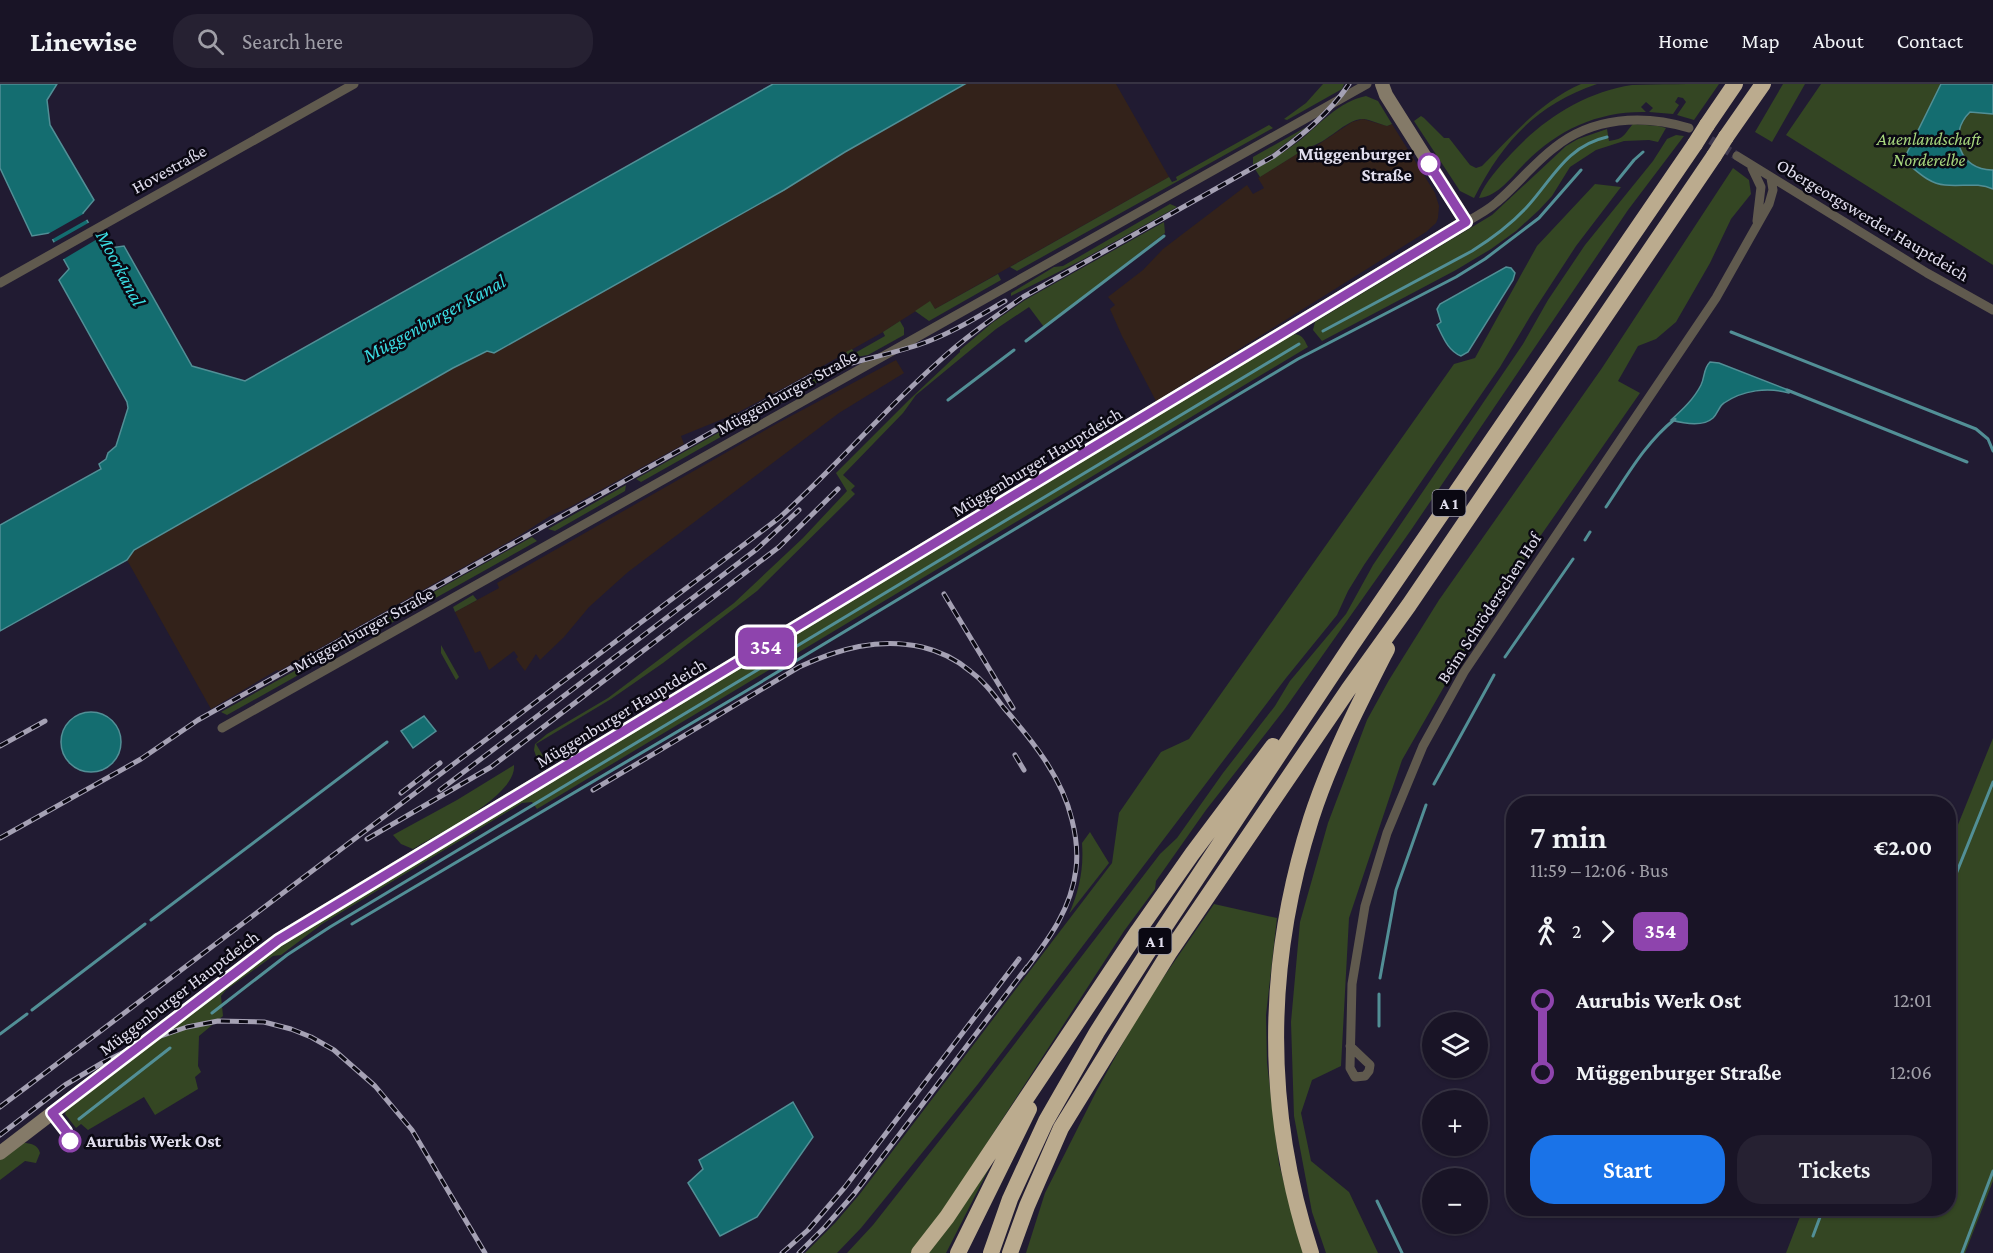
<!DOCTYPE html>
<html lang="en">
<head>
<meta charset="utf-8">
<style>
  body { margin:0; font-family:"Crimson Pro",serif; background:#262132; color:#f1f3f6; height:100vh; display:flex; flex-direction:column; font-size:22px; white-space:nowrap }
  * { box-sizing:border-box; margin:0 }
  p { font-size:20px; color:#9f9ea7 }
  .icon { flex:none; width:33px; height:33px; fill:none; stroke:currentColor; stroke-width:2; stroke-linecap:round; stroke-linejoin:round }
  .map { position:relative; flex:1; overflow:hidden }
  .panel { position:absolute; left:1506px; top:712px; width:450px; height:420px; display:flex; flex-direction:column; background:#191426; border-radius:24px; box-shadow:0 2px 4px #0004,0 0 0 2px #373343 }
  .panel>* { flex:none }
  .badge { padding:0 12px; border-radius:9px; font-size:21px; line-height:39px }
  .controls { position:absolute; left:1422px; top:928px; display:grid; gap:12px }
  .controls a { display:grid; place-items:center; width:66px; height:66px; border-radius:50%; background:#191426; box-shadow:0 2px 4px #0004,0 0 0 2px #373343; font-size:30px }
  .map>.badge { position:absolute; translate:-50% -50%; box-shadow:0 0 0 3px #fff }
  .legs { display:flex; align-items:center; gap:9px; height:66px; padding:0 24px; font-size:20px }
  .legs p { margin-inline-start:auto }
  .summary { display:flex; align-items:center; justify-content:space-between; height:102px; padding:0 24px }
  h1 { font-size:33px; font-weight:600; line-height:45px }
  .button { display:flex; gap:12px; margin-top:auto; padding:12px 24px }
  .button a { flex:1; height:69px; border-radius:24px; background:#1a73e8; color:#fff; font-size:24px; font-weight:600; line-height:69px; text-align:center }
  .button a+a { background:#262132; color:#f1f3f6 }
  ul { padding:0 24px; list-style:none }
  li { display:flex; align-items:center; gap:21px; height:72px; font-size:22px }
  li i { display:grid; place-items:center; width:9px; height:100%; margin:0 8px; background:currentColor }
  li i::after { content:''; width:15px; height:15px; margin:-8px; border:4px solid; border-radius:50%; background:#191426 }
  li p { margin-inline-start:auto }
  li:first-child i { background:linear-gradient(#0000 50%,currentColor 0) }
  li:last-child i { background:linear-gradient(currentColor 50%,#0000 0) }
  header { display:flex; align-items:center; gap:36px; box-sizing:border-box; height:84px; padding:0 30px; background:#191426; border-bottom:2px solid #373343 }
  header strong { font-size:28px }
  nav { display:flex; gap:33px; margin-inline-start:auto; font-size:21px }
  .search { width:420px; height:54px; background:#262132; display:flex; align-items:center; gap:15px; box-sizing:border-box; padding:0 21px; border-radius:24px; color:#9f9ea7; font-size:22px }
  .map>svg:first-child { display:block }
</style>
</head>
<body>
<header>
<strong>Linewise</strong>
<div class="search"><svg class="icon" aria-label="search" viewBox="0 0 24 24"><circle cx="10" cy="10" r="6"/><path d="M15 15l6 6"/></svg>Search here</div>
<nav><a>Home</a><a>Map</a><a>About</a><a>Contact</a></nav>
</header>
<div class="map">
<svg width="1993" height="1169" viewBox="0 0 1993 1169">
  <rect width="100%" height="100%" fill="#211b32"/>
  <path fill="#33221a" d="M965 0H1116L1169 93 935 225 930 218 883 248 789 301 735 330 681 352 684 360 570 423 550 432 517 453 279 587 277 586 211 625 127 476 134 466 453 284 487 267 494 269 784 106 845 68Z
    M1363 35 1387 42 1392 40 1435 109 1439 122 1438 134 1436 139 1426 148 1156 317 1122 252 1110 225 1115 221 1108 213 1143 186 1163 165 1247 101 1253 110 1264 104 1258 94 1308 63 1316 62 1352 38Z
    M896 276 904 289 839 329 628 488 589 523 564 553 540 576 536 570 525 587 516 575 518 573 514 567 489 586 480 567 475 569 455 528 499 504 497 499 778 339Z"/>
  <path fill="#344623" d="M1323 0H1344L1342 5 1287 36 1284 35 1306 19Z
    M1581 0H1597C1536 21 1503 57 1474 114L1460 107 1414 37 1421 32 1424 34 1444 54H1449L1470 81 1476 84 1482 82C1513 51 1540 18 1581 0Z
    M1719 0 1694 36 1677 31 1686 18 1683 14 1678 13 1675 18 1679 21 1673 30 1649 28 1653 24 1646 18 1641 23 1646 28C1599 27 1559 45 1526 78 1512 92 1499 112 1479 114 1485 98 1499 83 1511 70 1543 35 1585 8 1632 1 1659 0 1692 0 1719 0Z
    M1783 0H1805L1772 58 1755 48Z
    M1821 0H1993V181L1786 51Z
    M1366 12 1378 17 1392 40 1387 42C1380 40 1371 36 1364 35 1346 34 1327 60 1308 63L1260 93 1255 85C1270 77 1285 68 1299 57 1319 41 1339 17 1366 12Z
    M1633 40 1658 42 1666 44 1658 58 1649 56 1624 57 1596 66 1570 83 1552 112 1539 126 1516 147 1491 165 1456 186 1322 257 1313 246 1315 238 1492 131 1566 62 1578 55 1607 45 1609 57C1625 55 1624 50 1633 40Z
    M1269 41 1273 44 1017 187 1010 183 1169 93 1172 98 1177 96 1176 93Z
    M1308 42 1272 70 1253 81V73Z
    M1676 51 1684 52 1628 126 1411 446 1284 626 1206 726 1156 797 1155 805 1124 847 941 1130 911 1169H847L873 1141 980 1005 1160 770 1177 754 1223 689 1275 622 1290 597 1346 530 1373 481 1523 260 1548 216 1585 161 1653 77 1667 55Z
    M1733 84 1749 96 1751 110 1731 135 1710 179 1676 238 1656 255 1638 262 1618 297 1640 309 1484 533 1402 676 1349 834 1341 982 1312 996 1301 1029 1311 1077 1349 1108 1378 1169H1326L1312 1128 1294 1032 1291 938 1300 838 1328 739 1367 636 1389 596 1439 516 1602 284Z
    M1595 100 1621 103 1576 162 1531 231 1500 283 1364 481 1348 507 1337 531 1286 594 978 1000 861 1144 837 1169H805L835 1139 859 1111 1112 779 1119 729 1161 668 1189 655 1454 280 1475 274 1537 162Z
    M1170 120 1177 123 1082 176 1011 212V209L1054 183 1063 182Z
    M1164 138 1165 149 1044 243 1029 223 996 245 916 311 903 329 843 391 855 402 851 406 855 410 757 507 663 579 611 615 536 660 546 677 542 679 538 678 534 666 535 660 547 650 608 614 734 519 803 454 847 407 836 389 910 315 960 268V266L992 239 1025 216Z
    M998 190 1001 196 929 237 915 227 930 217 935 225Z
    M900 237 904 244V251L868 271 850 274 846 268 852 265 855 269 885 252 883 248Z
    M1293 250C1302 250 1304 255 1308 263L537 725 532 718 522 719 322 840 281 871 273 872 226 906 221 912 223 932 199 952 198 982 201 988 195 993 198 1005 155 1031 144 1013 88 1046 81 1040 76 1044 65 1030 68 1023 280 863 319 837Z
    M841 285 641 398 636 395 814 295Z
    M626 401 625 407 555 447 548 445Z
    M532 453 537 457 309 585 305 580Z
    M473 511 477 516 455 528 453 523Z
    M441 561 459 593 456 596 441 569Z
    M300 584 302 589 227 631 221 628Z
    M1993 654V1097L1965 1169H1786L1803 1125H1948L1949 763Z
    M514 681C517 712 437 750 413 765L401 760 393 751 457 716Z
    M1090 748 1109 779 1069 830C1079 807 1084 785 1082 759Z
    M1214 820 1277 834 1266 931 1267 979 1279 1080 1303 1169H1026L1045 1109 1097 1006 1143 923Z
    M1007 1049 946 1169H923Z
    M23 1059C31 1059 38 1061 40 1069L36 1079 25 1077 0 1096V1075Z"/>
  <path fill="#146d70" stroke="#528f96" stroke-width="1.5" d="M0 0H57L47 16 50 41 94 116 83 129 103 165 124 162 192 282 245 297 773 0H965L845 68 784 106 494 269 487 267 453 284 134 466 127 476 0 547V441L101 385 99 380 106 375 108 369 116 362 128 324 127 318 59 196 69 185 49 149 32 152 0 84Z
    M1941 0H1993V30L1970 28C1947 50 1960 87 1993 86V105C1977 98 1962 103 1945 101 1930 100 1919 89 1908 80L1907 69Z
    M1506 183 1511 184 1515 189 1513 196 1468 268 1461 272C1448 267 1443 253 1437 241L1441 238 1437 225 1440 220Z
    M1710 278 1719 279 1791 307 1789 309C1768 303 1743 306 1724 319 1719 322 1718 329 1713 334 1703 343 1682 339 1671 336 1682 326 1694 315 1701 301 1705 293 1703 285 1710 278Z
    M61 658a30 30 0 1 1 60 0a30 30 0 1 1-60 0Z
    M424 632 436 647 413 664 401 647Z
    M793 1018 813 1053 757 1133 720 1152 688 1099 703 1085 699 1076Z"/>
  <path fill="#211b32" d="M85 129 88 135 51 156 48 150Z
    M90 138 99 154 62 176 53 159Z"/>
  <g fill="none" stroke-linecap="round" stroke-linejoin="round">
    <path stroke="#528f96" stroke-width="3" d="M1617 97 1634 76 1643 68
      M1323 247 1472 167C1491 155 1510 141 1526 124 1552 96 1566 62 1607 53
      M1731 248 1976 345 1988 355 1993 367
      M1026 257 1164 152
      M1787 306 1967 378
      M948 316 1014 266
      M1606 423C1627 392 1645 359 1675 335
      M1585 456 1590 448
      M1505 573 1573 475
      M1434 700 1494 591
      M1948 810 1993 698
      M151 836 387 658
      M352 840 741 610 1241 309 1298 275 1456 193 1485 175 1539 134 1581 86
      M1380 894 1396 806 1426 721
      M1379 910V942
      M32 926 145 840
      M212 929 287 871 330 843 1299 260
      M0 950 27 930
      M79 1035 170 964
      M1377 1117 1402 1169
      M1813 1152 1823 1125
      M1962 1169 1993 1087"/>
    <path stroke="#3e384e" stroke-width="9" stroke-dasharray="9 4.5" stroke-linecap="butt" d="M1699 49 1737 72"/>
    <path stroke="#605a4e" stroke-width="9" d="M1737 72 1927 189 1993 226
      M1752 84 1761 103 1757 137
      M1466 138C1477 132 1488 126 1497 118 1517 101 1533 80 1554 64 1592 33 1643 30 1689 44
      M0 199 354 0
      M222 644 1367 0
      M1350 962 1370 981 1369 987 1365 992 1355 993 1350 984 1352 900 1365 822 1387 749 1423 662 1464 588 1716 214 1769 120 1773 106 1771 94"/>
    <path stroke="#847a68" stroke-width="14" d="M0 1069 278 856 1466 138 1386 11 1382 0"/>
    <path stroke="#bbab8e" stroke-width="16" d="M1707 41 1735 0
      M1726 53 1763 0
      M919 1169 947 1133 1138 847 1192 770 1273 662
      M958 1169 1029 1025
      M991 1169 1010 1115 1046 1037 1097 948 1146 871 1351 562 1695 60
      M1010 1169 1027 1122 1061 1044 1169 869 1348 606 1409 521 1714 72
      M1311 1169C1264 1025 1265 880 1311 735 1330 676 1359 620 1387 565"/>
    <g stroke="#a5a1b4" stroke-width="5">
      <path id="rail" d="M944 510 1013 624
        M0 662 45 637
        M1015 671 1024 686
        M440 706 757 465 799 426
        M593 706 799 583C838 565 879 553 922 563 939 567 957 576 970 587 984 597 994 611 1004 624 1032 656 1062 693 1072 736 1076 752 1078 769 1076 785 1071 827 1047 857 1023 889
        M401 709 440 679
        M0 754 141 675 198 636 810 293C845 278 882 273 918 261 949 251 977 233 1005 217
        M367 755 491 683 779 463 838 405
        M0 1023 779 434C834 385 881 329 936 280 963 255 993 234 1023 213L1274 72C1302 51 1329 30 1349 0
        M0 1051 65 1001 102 979 149 956 187 943 218 937 264 938 291 945 311 953 334 966 375 1002 412 1046 485 1169
        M782 1169 808 1146 845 1103 1019 875
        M799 1169 825 1143 854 1110 1027 883"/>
    </g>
    <use href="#rail" stroke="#0a0812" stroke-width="3" stroke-dasharray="9" stroke-linecap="butt"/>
    <path stroke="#bbab8e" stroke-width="16" d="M1695 60 1707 41
      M1714 72 1726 53"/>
  </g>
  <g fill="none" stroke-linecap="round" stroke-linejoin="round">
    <g stroke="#fff" stroke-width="14">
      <path id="line-1" d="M70 1057 66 1047 52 1029 278 856 1466 138 1429 80"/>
    </g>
    <use href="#line-1" stroke="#8e44ad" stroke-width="9"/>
  </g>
  <g fill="#fff" stroke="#8e44ad" stroke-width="3">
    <circle cx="1429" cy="80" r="10"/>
    <circle cx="70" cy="1057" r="10"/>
  </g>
  <g text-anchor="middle" stroke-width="5" stroke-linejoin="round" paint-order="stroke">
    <g fill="#0a0812" stroke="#a09eac" stroke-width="1.5">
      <rect x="1432.5" y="406" width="33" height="26" rx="4.5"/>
      <rect x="1138.5" y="844" width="33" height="26" rx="4.5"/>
    </g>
    <g font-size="16" font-weight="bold" fill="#e1deee">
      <text x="1449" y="425">A 1</text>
      <text x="1155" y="863">A 1</text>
    </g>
    <g font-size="18" font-style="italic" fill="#a5d47c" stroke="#0a0812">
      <text x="1929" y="61">Auenlandschaft<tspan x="1929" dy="21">Norderelbe</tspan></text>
    </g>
    <g font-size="18" font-weight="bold" fill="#e1deee" stroke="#0a0812" text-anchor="end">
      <text x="1412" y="76">Müggenburger<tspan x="1412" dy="21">Straße</tspan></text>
      <text x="86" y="1063" text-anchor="start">Aurubis Werk Ost</text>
    </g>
    <g font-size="18" fill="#e1deee" stroke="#0a0812">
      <text transform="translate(169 85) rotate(-29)" y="6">Hovestraße</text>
      <text transform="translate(1873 136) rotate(31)" y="6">Obergeorgswerder Hauptdeich</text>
      <text transform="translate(787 308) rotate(-29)" y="6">Müggenburger Straße</text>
      <text transform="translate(1037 378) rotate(-31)" y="6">Müggenburger Hauptdeich</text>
      <text transform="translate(1489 524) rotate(-57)" y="6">Beim Schröderschen Hof</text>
      <text transform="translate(363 546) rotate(-29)" y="6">Müggenburger Straße</text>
      <text transform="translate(621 629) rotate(-31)" y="6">Müggenburger Hauptdeich</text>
      <text transform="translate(179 909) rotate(-37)" y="6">Müggenburger Hauptdeich</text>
    </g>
    <g font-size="20" font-style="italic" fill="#3adbe1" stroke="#0a0812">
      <text transform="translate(121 184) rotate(62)" y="7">Moorkanal</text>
      <text transform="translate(434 234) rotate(-29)" y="7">Müggenburger Kanal</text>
    </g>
  </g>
</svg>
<div class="controls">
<a><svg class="icon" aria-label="layers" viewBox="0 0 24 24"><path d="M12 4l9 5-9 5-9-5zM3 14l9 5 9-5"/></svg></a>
<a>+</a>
<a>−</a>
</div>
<b class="badge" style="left:766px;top:563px;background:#8e44ad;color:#fff">354</b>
<section class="panel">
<div class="summary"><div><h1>7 min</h1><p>11:59 – 12:06 · Bus</p></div><b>€2.00</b></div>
<div class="legs"><svg class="icon" aria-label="walk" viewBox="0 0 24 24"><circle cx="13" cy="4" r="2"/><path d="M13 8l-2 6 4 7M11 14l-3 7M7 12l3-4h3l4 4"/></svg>2<svg class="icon" aria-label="forward" viewBox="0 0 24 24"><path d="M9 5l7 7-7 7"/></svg><b class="badge" style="background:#8e44ad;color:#fff">354</b></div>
<ul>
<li><i style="color:#8e44ad"></i><b>Aurubis Werk Ost</b><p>12:01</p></li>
<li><i style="color:#8e44ad"></i><b>Müggenburger Straße</b><p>12:06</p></li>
</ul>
<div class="button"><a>Start</a><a>Tickets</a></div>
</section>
</div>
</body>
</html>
